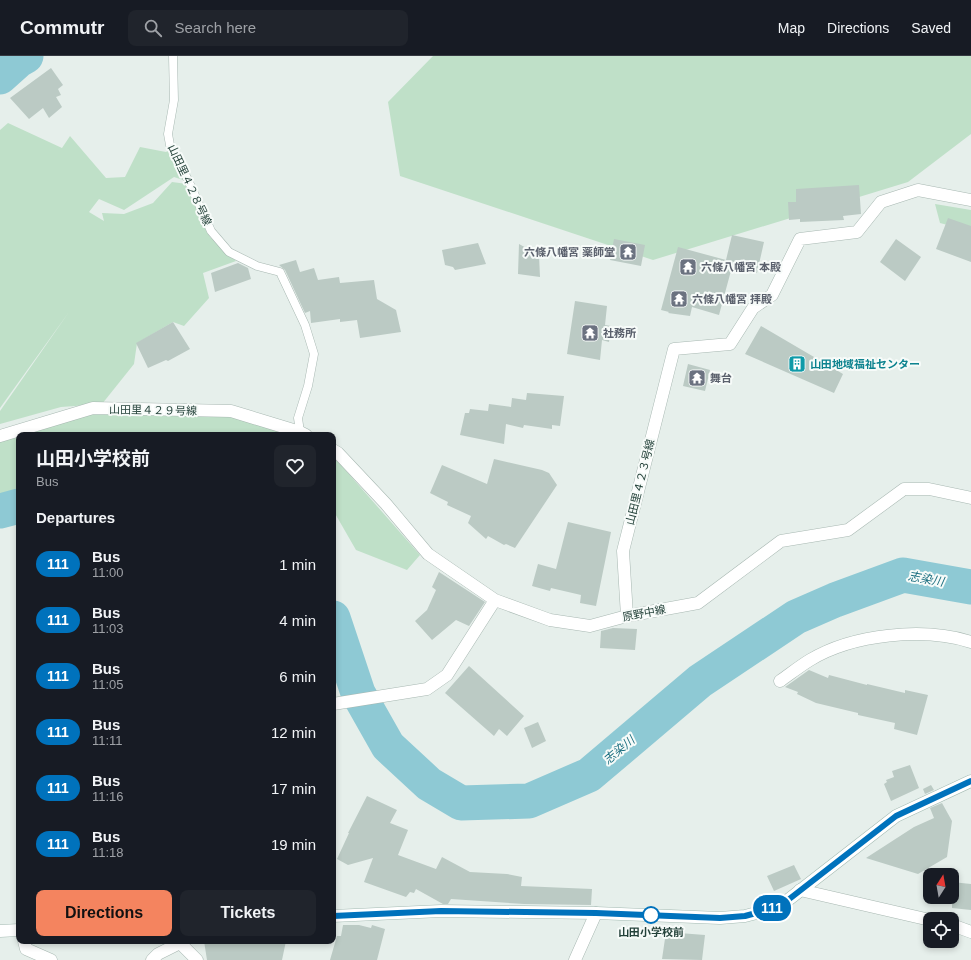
<!DOCTYPE html>
<html lang="en">
<head>
<meta charset="utf-8">
<style>
  body { margin:0; font-family:Helvetica,"Noto Sans JP",sans-serif; background:#20242c; color:#f1f3f6; height:100vh; display:flex; flex-direction:column; font-size:15px; white-space:nowrap }
  * { box-sizing:border-box; margin:0 }
  p { font-size:13px; color:#9ea1a6 }
  .icon { flex:none; width:22px; height:22px; fill:none; stroke:currentColor; stroke-width:2; stroke-linecap:round; stroke-linejoin:round }
  .map { position:relative; flex:1; overflow:hidden }
  .details { position:absolute; left:16px; top:376px; width:320px; height:512px; display:flex; flex-direction:column; background:#171b24; border-radius:8px; box-shadow:0 2px 6px #0003 }
  .details>* { flex:none }
  .badge { padding:0 8px; border-radius:13px; font-size:14px; line-height:26px }
  .needle { width:26px; rotate:11deg }
  .controls { position:absolute; left:923px; top:812px; display:grid; gap:8px }
  .controls a { display:grid; place-items:center; width:36px; height:36px; border-radius:8px; background:#171b24; box-shadow:0 2px 6px #0003; font-size:20px }
  .map>.badge { position:absolute; translate:-50% -50%; box-shadow:0 0 0 2px #fff }
  h2 { padding:0 20px; font-size:15px; line-height:36px }
  .round { display:grid; place-items:center; flex:none; width:42px; height:42px; border-radius:8px; background:#20242c }
  .summary { display:flex; align-items:center; justify-content:space-between; height:68px; padding:0 20px }
  h1 { font-size:19px; font-weight:700; line-height:30px }
  .action { display:flex; gap:8px; margin-top:auto; padding:8px 20px }
  .action a { flex:1; height:46px; border-radius:8px; background:#f4845f; color:#111; font-size:16px; font-weight:700; line-height:46px; text-align:center }
  .action a+a { background:#20242c; color:#f1f3f6 }
  ul { padding:0; list-style:none }
  li { display:flex; align-items:center; gap:12px; height:56px; padding:0 20px }
  li div { flex:1 }
  li b { display:block; font-size:15px }
  li em { font-style:normal }
  li .badge { min-width:44px; font-weight:700; text-align:center }
  header { display:flex; align-items:center; gap:24px; box-sizing:border-box; height:56px; padding:0 20px; background:#171b24; border-bottom:1px solid #363941 }
  header strong { font-size:19px }
  nav { display:flex; gap:22px; margin-inline-start:auto; font-size:14px }
  .search { width:280px; height:36px; background:#20242c; display:flex; align-items:center; gap:10px; box-sizing:border-box; padding:0 14px; border-radius:8px; color:#9ea1a6; font-size:15px }
  .map>svg:first-child { display:block }
</style>
</head>
<body>
<header>
<strong>Commutr</strong>
<div class="search"><svg class="icon" aria-label="search" viewBox="0 0 24 24"><circle cx="10" cy="10" r="6"/><path d="M15 15l6 6"/></svg>Search here</div>
<nav><a>Map</a><a>Directions</a><a>Saved</a></nav>
</header>
<div class="map">
<svg width="971" height="904" viewBox="0 0 971 904">
  <rect width="100%" height="100%" fill="#e6efeb"/>
  <path fill="#bfe0c8" d="M433 0H971V78L908 126 653 204 400 120 388 46Z
    M8 67 62 92 70 80 106 122 125 121 140 91 166 96 170 94 186 125 174 121 124 154 99 143 89 156 104 165 102 157 124 158 153 147 172 126 187 128 210 181 236 205 203 217 209 242 184 270 173 266 137 287 134 308 102 348 61 351 0 368V355L69 256 0 352V74Z
    M935 148 971 154V175L940 167Z
    M99 352 229 361 300 376 304 379H19V433L0 439V384Z
    M333 400 420 499 407 514 356 494 333 454Z"/>
  <g fill="none" stroke-linecap="round" stroke-linejoin="round">
    <path stroke="#8ec9d4" stroke-width="35" d="M0 21 19 4 26 0
      M0 455 19 450
      M333 562 358 637 388 690 429 728 461 747 529 745 589 719 700 625 796 561 835 544 903 519 971 531"/>
  </g>
  <path fill="#bbcac4" d="M51 12 63 29 58 33 61 39 56 41 62 51 49 62 43 52 29 63 10 42Z
    M859 129 861 158 843 160 844 164 800 166V163L789 164 788 146H796V133Z
    M948 162 971 170V206L936 193Z
    M732 179 764 186 757 217 732 211 719 259 692 251 690 260 668 257 669 256 661 254 678 191 726 204Z
    M614 183 645 189 641 210 610 204Z
    M896 183 921 201 905 225 880 206Z
    M478 187 486 208 455 214 453 211 445 209 442 194Z
    M519 188 539 199 540 221 518 218Z
    M296 204 300 216 314 212 318 224 339 221 340 227 374 224 377 243 396 254 401 276 360 282 357 264 340 266V263L311 267 310 255 305 257 285 214 279 209Z
    M238 207 248 212 251 223 215 236 211 217Z
    M575 245 607 250 605 269 611 270 609 286 602 284 600 304 567 298Z
    M173 266 190 293 168 305 166 304 148 312 136 287Z
    M761 270 843 318 834 337 745 298Z
    M688 308 710 314 705 335 683 330Z
    M527 337 564 340 560 370 552 369V373L524 369 523 372 506 368 504 388 460 379 465 357H469L470 353 488 355 489 348 511 351 512 342 526 344Z
    M494 403 542 414 549 417 557 429 515 492 506 488 504 489 488 480 486 483 468 467 471 460 447 449 448 446 430 437 442 409 487 428Z
    M568 466 611 476 596 550 580 547 581 539 551 532 550 535 532 530 538 508 556 513Z
    M439 516 485 546 469 570 456 564 432 584 415 565 427 554 436 534 432 531Z
    M613 572 637 573 635 594 600 592 601 575Z
    M469 610 524 660 507 680 499 673 494 680 445 637Z
    M809 614 828 622 829 619 867 629V628L905 637V634L928 639 917 679 894 673 895 667 858 659V657L816 647 797 638 798 636 785 631Z
    M538 666 546 685 532 692 524 672Z
    M910 709 919 732 891 745 884 728 887 726 886 724 894 721 892 715Z
    M931 729 934 734 925 738 923 733Z
    M367 740 397 754 390 767 408 774 398 799 436 813 442 801 470 816 507 818 522 821 521 830 592 833 591 849 524 848 451 843 448 848H443L416 833 414 837 410 836 406 841 364 826 373 802 348 809 337 803 349 777H348Z
    M942 747 952 765 947 801 918 818 866 802 914 771 934 762 930 752Z
    M794 809 801 823 774 835 767 820Z
    M952 826 971 828V854L952 852Z
    M343 869H359L371 872 372 869 385 873 377 904H330L337 880H341Z
    M666 876 705 879 702 904 662 903Z
    M204 885H286L282 904H207Z"/>
  <g fill="none" stroke-linecap="round" stroke-linejoin="round">
    <g stroke="#a8b8b2" stroke-width="9">
      <path id="lane" d="M173 0 174 44 168 78 170 89 188 124 211 175 229 196 257 210 280 216 305 269 314 298 308 330 298 362 300 376"/>
    </g>
    <g stroke="#a8b8b2" stroke-width="13">
      <path id="street" d="M0 380 93 352 231 355 300 376 306 379
        M333 394 338 397 386 448 428 498 495 544
        M627 560 623 495 674 293 730 288 753 252 772 239 800 183 857 176 881 146 918 134 971 144
        M780 625C790 618 800 610 810 604 853 578 924 571 971 586
        M333 648 427 633 447 619 495 544 550 564 590 570 627 560 698 547 781 485 848 474 904 433H929L971 442
        M800 834 930 864
        M952 869 971 876
        M24 885 26 893 51 904
        M180 885V887L197 904
        M152 904 158 898 180 887
        M575 904 596 857"/>
    </g>
    <g stroke="#a4bbb3" stroke-width="13">
      <path id="secondary" d="M333 860 441 855 596 857 720 862 745 860 779 851 896 760 971 725
        M0 875 19 874"/>
    </g>
    <use href="#lane" stroke="#fff" stroke-width="8"/>
    <use href="#street" stroke="#fff" stroke-width="12"/>
    <use href="#secondary" stroke="#fff" stroke-width="12"/>
  </g>
  <g fill="none" stroke-linecap="round" stroke-linejoin="round">
    <g stroke="#fff" stroke-width="9">
      <path id="line" d="M333 860 441 855 596 857 720 862 745 860 779 851 896 760 971 725"/>
    </g>
    <use href="#line" stroke="#0072bc" stroke-width="6"/>
  </g>
  <defs>
    <g id="temple-square" transform="scale(0.9)"><rect x="-9" y="-9" width="18" height="18" rx="4" fill="#6b7280" stroke="#f7fbf9"/><path d="M0-6L5-2H3V0L6.5 2.5H4V6H1.5V3h-3V6H-4V2.5H-6.5L-3 0V-2H-5Z" fill="#fff"/></g>
    <g id="building-square" transform="scale(0.9)"><rect x="-9" y="-9" width="18" height="18" rx="4" fill="#0f9aa8" stroke="#f7fbf9"/><path d="M-4-6H4V6H1V3H-1V6H-4ZM-2.5-4.3h1.7v1.8h-1.7ZM.8-4.3h1.7v1.8H.8ZM-2.5-1h1.7V.8h-1.7ZM.8-1h1.7V.8H.8Z" fill="#fff"/></g>
  </defs>
  <g fill-rule="evenodd">
    <use href="#temple-square" x="628" y="196"/>
    <use href="#temple-square" x="688" y="211"/>
    <use href="#temple-square" x="679" y="243"/>
    <use href="#temple-square" x="590" y="277"/>
    <use href="#building-square" x="797" y="308"/>
    <use href="#temple-square" x="697" y="322"/>
  </g>
  <circle fill="#fff" stroke="#0072bc" stroke-width="2" cx="651" cy="859" r="8"/>
  <g text-anchor="middle" stroke-width="4" stroke-linejoin="round" paint-order="stroke">
    <g font-size="11" fill="#24423a" stroke="#f7fbf9">
      <text transform="translate(190 129) rotate(65)" y="4">山田里４２８号線</text>
      <text transform="translate(153 354) rotate(1)" y="4">山田里４２９号線</text>
      <text transform="translate(640 426) rotate(-76)" y="4">山田里４２３号線</text>
      <text transform="translate(644 557) rotate(-11)" y="4">原野中線</text>
    </g>
    <g font-size="11" font-weight="bold" fill="#5b616d" stroke="#f7fbf9" text-anchor="start">
      <text x="615" y="200" text-anchor="end">六條八幡宮 薬師堂</text>
      <text x="701" y="215">六條八幡宮 本殿</text>
      <text x="692" y="247">六條八幡宮 拝殿</text>
      <text x="603" y="281">社務所</text>
      <text x="710" y="326">舞台</text>
    </g>
    <g font-size="11" font-weight="bold" fill="#0d838f" stroke="#f7fbf9" text-anchor="start">
      <text x="810" y="312">山田地域福祉センター</text>
    </g>
    <g font-size="11" font-weight="bold" fill="#24423a" stroke="#f7fbf9">
      <text x="651" y="880">山田小学校前</text>
    </g>
    <g font-size="12" font-style="italic" fill="#1c6f80" stroke="#f7fbf9">
      <text transform="translate(926 523) rotate(10)" y="4">志染川</text>
      <text transform="translate(619 694) rotate(-40)" y="4">志染川</text>
    </g>
  </g>
</svg>
<div class="controls">
<a><svg class="needle" viewBox="-14 -14 28 28"><path d="M0-13l5 13h-10z" fill="#e53935"/><path d="M0 13l5-13h-10z" fill="#9ea1a6"/></svg></a>
<a><svg class="icon" aria-label="locate" viewBox="0 0 24 24"><circle cx="12" cy="12" r="6"/><path d="M12 2v4M12 18v4M2 12h4M18 12h4"/></svg></a>
</div>
<b class="badge" style="left:772px;top:852px;background:#0072bc;color:#fff">111</b>
<section class="details">
<div class="summary"><div><h1>山田小学校前</h1><p>Bus</p></div><a class="round"><svg class="icon" aria-label="heart" viewBox="0 0 24 24"><path d="M12 20l-8-8c-3-5 5-10 8-4 3-6 11-1 8 4z"/></svg></a></div>
<h2>Departures</h2>
<ul>
<li><span class="badge" style="background:#0072bc;color:#fff">111</span><div><b>Bus</b><p>11:00</p></div><em>1 min</em></li>
<li><span class="badge" style="background:#0072bc;color:#fff">111</span><div><b>Bus</b><p>11:03</p></div><em>4 min</em></li>
<li><span class="badge" style="background:#0072bc;color:#fff">111</span><div><b>Bus</b><p>11:05</p></div><em>6 min</em></li>
<li><span class="badge" style="background:#0072bc;color:#fff">111</span><div><b>Bus</b><p>11:11</p></div><em>12 min</em></li>
<li><span class="badge" style="background:#0072bc;color:#fff">111</span><div><b>Bus</b><p>11:16</p></div><em>17 min</em></li>
<li><span class="badge" style="background:#0072bc;color:#fff">111</span><div><b>Bus</b><p>11:18</p></div><em>19 min</em></li>
</ul>
<div class="action"><a>Directions</a><a>Tickets</a></div>
</section>
</div>
</body>
</html>
